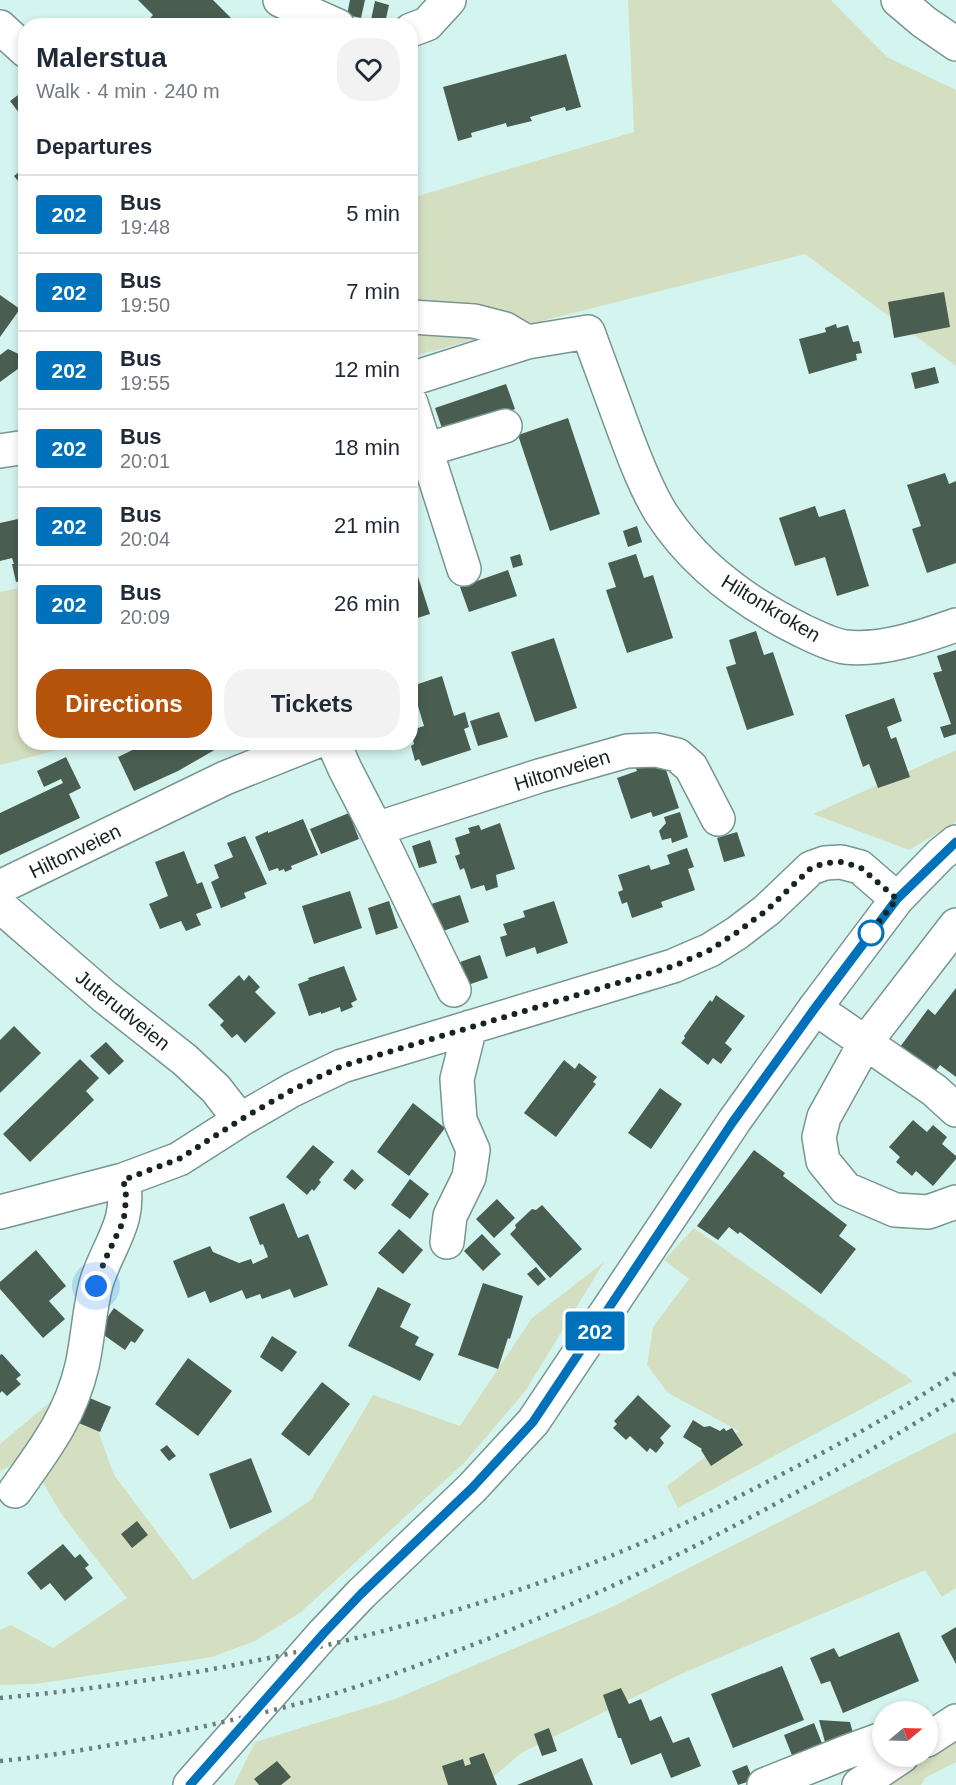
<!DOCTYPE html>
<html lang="en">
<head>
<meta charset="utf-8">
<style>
  body { margin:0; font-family:Arial,sans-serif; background:#f2f2f3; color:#1f2937; height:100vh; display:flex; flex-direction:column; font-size:22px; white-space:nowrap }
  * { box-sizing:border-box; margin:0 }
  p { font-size:20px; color:#747a83 }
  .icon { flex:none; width:33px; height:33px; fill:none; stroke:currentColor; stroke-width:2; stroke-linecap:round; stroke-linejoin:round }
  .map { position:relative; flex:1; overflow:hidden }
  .side { position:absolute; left:18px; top:18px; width:400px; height:732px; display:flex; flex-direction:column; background:#fff; border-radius:24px; box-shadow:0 3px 9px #0003 }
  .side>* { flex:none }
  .badge { padding:0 12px; border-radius:4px; font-size:21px; line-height:39px }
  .needle { width:39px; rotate:71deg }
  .fabs { position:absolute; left:872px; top:1701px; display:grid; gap:12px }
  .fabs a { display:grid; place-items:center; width:66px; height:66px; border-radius:50%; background:#fff; box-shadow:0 3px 9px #0003; font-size:30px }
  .you { position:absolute; width:30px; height:30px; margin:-15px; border:4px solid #fff; border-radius:50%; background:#1a73e8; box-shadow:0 0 0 9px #1a73e833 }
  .map>.badge { position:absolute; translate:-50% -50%; box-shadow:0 0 0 3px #fff }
  h2 { padding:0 18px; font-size:22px; line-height:54px }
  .round { display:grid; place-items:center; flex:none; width:63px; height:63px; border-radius:24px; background:#f2f2f3 }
  .headline { display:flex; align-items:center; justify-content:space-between; height:102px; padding:0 18px }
  h1 { font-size:28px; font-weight:800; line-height:45px }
  .action { display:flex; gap:12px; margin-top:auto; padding:12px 18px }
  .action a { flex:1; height:69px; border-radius:24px; background:#b45309; color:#fff; font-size:24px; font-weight:800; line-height:69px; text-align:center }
  .action a+a { background:#f2f2f3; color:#1f2937 }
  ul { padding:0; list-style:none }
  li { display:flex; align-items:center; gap:18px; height:78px; padding:0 18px; border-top:2px solid #e0e1e3 }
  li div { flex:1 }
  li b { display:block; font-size:22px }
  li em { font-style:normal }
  li .badge { min-width:66px; font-weight:700; text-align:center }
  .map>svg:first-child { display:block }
</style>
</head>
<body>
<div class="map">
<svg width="956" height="1785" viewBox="0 0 956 1785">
  <rect width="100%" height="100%" fill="#d4f4ef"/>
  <path fill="#d4dfc2" d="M628 0H831L887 57 956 90V366L805 254 550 319 411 357V198L634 132Z
    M25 587 26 742 84 743 0 765V592Z
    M956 750V822L909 850 813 814Z
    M694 1228 913 1381 678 1508 667 1486 739 1431 668 1393 647 1365 653 1327 689 1279 664 1260Z
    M604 1262 526 1390 465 1462 301 1612 255 1641 212 1657 35 1684 0 1685V1630L11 1625 53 1648 127 1598 62 1515 28 1457 0 1471V1444L79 1378 114 1475 193 1580 311 1500 373 1395 460 1426 532 1318Z
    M956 1432V1588L942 1597 925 1570 681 1674 521 1753 484 1785H234L255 1742 395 1699 612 1607Z
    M956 1741V1762L925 1778 921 1785H881Z"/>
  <path fill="#495e50" d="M138 0H213L238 25 241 21 245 26H143L153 15Z
    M350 0H365L361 18 347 15Z
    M375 1 389 5 385 23 371 20Z
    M566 54 581 107 566 111 565 107 530 117 532 121 507 127 506 123 471 133 472 137 458 141 443 87Z
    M26 89V122L10 101Z
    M26 166V191L14 176Z
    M944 292 950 327 894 338 888 302Z
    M0 295 20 309 0 337Z
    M836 324 837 328 848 325 853 342 859 341 862 353 856 354 857 360 809 374 799 339 826 332 825 328Z
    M8 349 21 355 26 363 0 382V355Z
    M935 367 939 383 915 389 911 373Z
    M506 384 515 409 444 434 435 408Z
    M568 418 600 514 550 531 518 435Z
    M945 473 949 484 956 481V563L927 573 912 529 921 526 907 485Z
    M815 506 819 517 845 509 869 586 837 596 825 557 795 566 779 518Z
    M18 519 24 545 26 544V580L16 582 12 564H14L12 558 0 561V523Z
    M637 526 642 542 628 547 623 531Z
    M520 554 523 565 513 568 510 557Z
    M636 554 644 578 653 575 673 638 627 653 606 590 616 587 608 563Z
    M411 555 430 614 411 620Z
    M508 570 517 596 469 612 460 587Z
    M756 631 764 655 773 652 794 715 747 730 726 667 736 664 729 640Z
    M554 638 577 708 535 722 511 652Z
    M956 650V734L944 738 940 727 951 724 933 673 942 671 937 656Z
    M442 676 454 716 465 712 469 727 464 729 471 750 422 766 419 759 415 761 411 746 414 744 411 730 424 726 412 686Z
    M894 698 902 721 887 727 891 739 896 737 910 777 878 788 869 764 863 767 845 715Z
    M499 712 508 737 478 746 470 721Z
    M149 742H215L218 748 178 771 134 791 118 757Z
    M66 757 81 788 69 794 80 818 0 855V813L63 783 61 779 44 787 37 771Z
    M646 762 648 767 656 765 657 769 665 767 679 808 653 817 651 812 631 819 617 778 637 771 635 766Z
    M680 812 688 837 672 843 671 838 662 840 659 831 666 823 664 817Z
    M349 813 359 839 321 854 310 829Z
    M303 819 318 855 291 866 292 869 285 872 284 869 279 871 278 868 269 871 255 837 268 831V833Z
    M500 823 515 869 496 875 498 887 486 891 484 885 471 889 464 868 460 870 455 856 460 854 455 838 470 833 468 828 479 825 481 830Z
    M737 832 745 856 724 862 717 838Z
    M245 836 267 884 244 893 246 898 221 908 211 882 219 878 214 865 233 857 227 843Z
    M430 840 437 863 419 868 412 846Z
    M687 848 694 867 688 869 695 890 661 902 663 907 632 918 627 902 622 904 618 892 623 890 618 875 649 865 651 870 670 864 667 855Z
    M184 851 197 884 202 882 212 908 196 914 201 925 186 931 181 921 160 929 149 904 168 896 155 862Z
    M350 891 362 928 314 944 302 906Z
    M460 895 469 922 443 931 428 905Z
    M389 901 398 928 376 935 368 908Z
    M554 901 568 943 537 954 535 947 506 957 500 937 507 935 503 924 525 917 523 911Z
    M480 955 488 978 468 985 460 962Z
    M344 966 357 1000 351 1003 353 1007 341 1012 340 1007 321 1014V1012L309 1016 298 984 309 980 308 978Z
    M239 975 244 981 249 975 260 987 255 992 276 1013 245 1043 237 1034 232 1038 220 1025 224 1021 208 1005Z
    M956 988V1077L940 1065 934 1073 900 1047 928 1009 935 1015Z
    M716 995 745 1016 725 1043 732 1049 721 1064 713 1058 708 1065 681 1043 685 1038 684 1036 710 1000 712 1002Z
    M14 1026 41 1053 0 1093V1040Z
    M106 1042 124 1061 109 1075 90 1056Z
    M80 1059 99 1078 86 1091 94 1100 30 1162 3 1134Z
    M564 1060 575 1069 579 1063 597 1077 593 1082 596 1084 556 1137 524 1113Z
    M660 1088 682 1104 651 1149 628 1133Z
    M413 1103 445 1128 409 1176 377 1152Z
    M913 1120 927 1132 933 1125 947 1137 942 1144 956 1156V1159L933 1186 916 1171 912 1176 896 1162 900 1157 889 1147Z
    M313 1145 334 1162 319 1180 321 1182 314 1191 312 1189 307 1195 286 1177Z
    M754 1150 785 1173 783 1176 847 1225 839 1236 856 1249 821 1294 740 1232 738 1234 729 1227 718 1240 697 1226Z
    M352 1169 364 1180 355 1190 343 1180Z
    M410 1179 429 1194 410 1219 391 1205Z
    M497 1199 515 1218 494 1238 476 1219Z
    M284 1203 298 1238 308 1234 328 1285 294 1298 290 1289 262 1299 260 1294 246 1299 242 1290 210 1303 205 1291 188 1298 173 1261 210 1246 213 1252 239 1263 251 1259 253 1264 268 1257 263 1244 260 1245 249 1217Z
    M542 1205 582 1249 550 1278 510 1234 516 1228 515 1225 532 1209 536 1210Z
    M399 1229 423 1250 403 1274 378 1253Z
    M482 1234 501 1254 483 1271 464 1251Z
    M36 1250 66 1286 49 1301 65 1319 43 1338 0 1289V1282Z
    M536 1267 546 1279 538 1286 527 1274Z
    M483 1283 523 1296 510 1339 508 1338 498 1369 458 1355Z
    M378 1287 411 1304 400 1327 419 1337 415 1345 434 1354 420 1381 348 1346Z
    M114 1308 144 1330 135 1343 131 1341 125 1350 101 1333 107 1324 104 1322Z
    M272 1336 297 1352 282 1372 260 1357Z
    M2 1354 21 1375 16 1379 21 1384 7 1396 2 1391 0 1393V1355Z
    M188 1358 232 1391 198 1436 155 1404Z
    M322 1382 350 1404 309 1456 281 1434Z
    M638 1395 671 1426 660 1438 664 1443 656 1453 650 1448 647 1452 630 1436 626 1440 613 1428 617 1424 614 1421Z
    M85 1396 111 1407 100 1432 74 1421Z
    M693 1420 704 1427 710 1426 720 1431 724 1428 726 1431 732 1428 743 1445 711 1466 701 1450 702 1449 683 1437Z
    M167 1445 176 1456 169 1461 160 1450Z
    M251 1458 272 1512 230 1529 209 1474Z
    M137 1521 148 1535 132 1548 121 1534Z
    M63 1544 75 1558 80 1554 89 1565 85 1568 93 1578 65 1601 50 1583 41 1590 27 1573Z
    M956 1627V1664L941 1636Z
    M899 1632 919 1681 843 1713 830 1681 821 1684 810 1658 834 1648 839 1657Z
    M782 1666 804 1720 733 1748 711 1694Z
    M621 1688 629 1704 641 1699 650 1721 661 1716 673 1743 689 1737 701 1766 671 1778 661 1753 631 1765 621 1738H618L603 1695Z
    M819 1720 850 1722 856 1745 828 1753Z
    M814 1723 825 1751 795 1763 784 1735Z
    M549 1728 557 1751 542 1756 534 1734Z
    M484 1753 497 1785H448L442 1766 463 1759 465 1766 471 1764 469 1758Z
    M582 1758 593 1785H517L568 1764Z
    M277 1761 291 1777 281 1785H259L254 1779Z
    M747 1765 753 1780 738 1785 732 1771Z"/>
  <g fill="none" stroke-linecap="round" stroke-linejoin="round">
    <g stroke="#779591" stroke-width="36">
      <path id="minor" d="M280 0 338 26
        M0 27 26 51
        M411 30 427 24 449 0
        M411 317 474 321 505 329 527 342
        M411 379 527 342 588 332C600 365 612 398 624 430 634 457 646 489 661 513 695 566 748 604 803 631 816 637 831 645 845 647 882 651 922 637 956 625
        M411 403 464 569
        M425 450 505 426
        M0 451 26 447
        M333 742 345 769 376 829 454 990
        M376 829 539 776 627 751 656 750 677 755 691 767 718 819
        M0 887 225 778 315 742
        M0 906 105 997 185 1060 216 1089 240 1120
        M956 925 865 1043 824 1117 819 1137 823 1161 846 1189 895 1210 928 1212 956 1202
        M815 1008 934 1090 956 1110
        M0 1212 123 1180 179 1159 240 1120 292 1090 342 1066 673 966 710 950 737 933 767 910 811 868 825 863 841 862 860 867 897 899
        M447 1242 450 1216 469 1177 473 1150 460 1120 457 1079 470 1027
        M15 1491C44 1450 70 1417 82 1366 88 1339 89 1311 96 1284 107 1246 132 1223 123 1180
        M927 1740 956 1721
        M764 1785 844 1753 882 1739
        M859 1785 902 1756"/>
    </g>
    <g stroke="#779591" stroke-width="36">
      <path id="major" d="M898 0 924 22 956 44
        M190 1785 324 1633 361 1594 472 1488 533 1422 735 1120 815 1008 897 899 941 854 956 842"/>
    </g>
    <use href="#minor" stroke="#fff" stroke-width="33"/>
    <use href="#major" stroke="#fff" stroke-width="33"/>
    <path stroke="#697e7b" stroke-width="4.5" stroke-dasharray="3 6" stroke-linecap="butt" d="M0 1698C206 1679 410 1635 603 1559 666 1534 727 1503 788 1471 846 1441 902 1409 956 1373
      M0 1761C54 1756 106 1746 159 1736 216 1724 274 1711 330 1695 376 1681 422 1664 467 1647 638 1582 801 1495 956 1398"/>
  </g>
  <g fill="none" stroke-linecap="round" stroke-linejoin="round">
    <g stroke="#fff" stroke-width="14">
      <path id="line" d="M190 1785 324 1633 361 1594 472 1488 533 1422 732 1123 815 1008 897 899 956 842"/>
    </g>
    <use href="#line" stroke="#0072bc" stroke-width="9"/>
    <path stroke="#182423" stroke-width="6" stroke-dasharray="0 10.8" d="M96 1286 104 1262 122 1224 125 1213 126 1191 123 1180 179 1159 240 1120 292 1090 342 1066 674 966 710 950 736 933 767 910 811 868 825 863 841 862 860 867 897 899 867 937 871 933"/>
  </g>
  <circle fill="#fff" stroke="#0072bc" stroke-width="3" cx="871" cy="933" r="12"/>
  <g text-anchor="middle" stroke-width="6" stroke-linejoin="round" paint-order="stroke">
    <g font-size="20" fill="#182423" stroke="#fff">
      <text transform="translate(771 608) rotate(31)" y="7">Hiltonkroken</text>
      <text transform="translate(562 770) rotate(-17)" y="7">Hiltonveien</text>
      <text transform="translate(75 851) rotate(-26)" y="7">Hiltonveien</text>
      <text transform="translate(123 1010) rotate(39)" y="7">Juterudveien</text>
    </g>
  </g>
</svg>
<div class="fabs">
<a><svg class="needle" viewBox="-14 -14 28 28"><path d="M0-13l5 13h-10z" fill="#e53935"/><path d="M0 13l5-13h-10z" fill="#747a83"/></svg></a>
</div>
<div class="you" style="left:96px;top:1286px"></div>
<b class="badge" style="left:595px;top:1331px;background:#0072bc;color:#fff">202</b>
<section class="side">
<div class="headline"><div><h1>Malerstua</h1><p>Walk · 4 min · 240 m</p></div><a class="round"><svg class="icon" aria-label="heart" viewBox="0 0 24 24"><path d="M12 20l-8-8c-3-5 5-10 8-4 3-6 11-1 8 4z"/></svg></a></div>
<h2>Departures</h2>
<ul>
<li><span class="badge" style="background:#0072bc;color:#fff">202</span><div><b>Bus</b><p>19:48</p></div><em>5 min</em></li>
<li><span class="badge" style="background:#0072bc;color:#fff">202</span><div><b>Bus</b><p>19:50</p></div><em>7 min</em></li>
<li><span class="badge" style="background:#0072bc;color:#fff">202</span><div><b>Bus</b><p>19:55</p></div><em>12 min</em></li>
<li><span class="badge" style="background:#0072bc;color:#fff">202</span><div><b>Bus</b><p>20:01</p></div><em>18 min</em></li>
<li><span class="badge" style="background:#0072bc;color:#fff">202</span><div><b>Bus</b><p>20:04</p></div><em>21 min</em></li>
<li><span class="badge" style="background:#0072bc;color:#fff">202</span><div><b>Bus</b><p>20:09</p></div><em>26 min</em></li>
</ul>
<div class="action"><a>Directions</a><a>Tickets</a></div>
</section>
</div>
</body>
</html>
